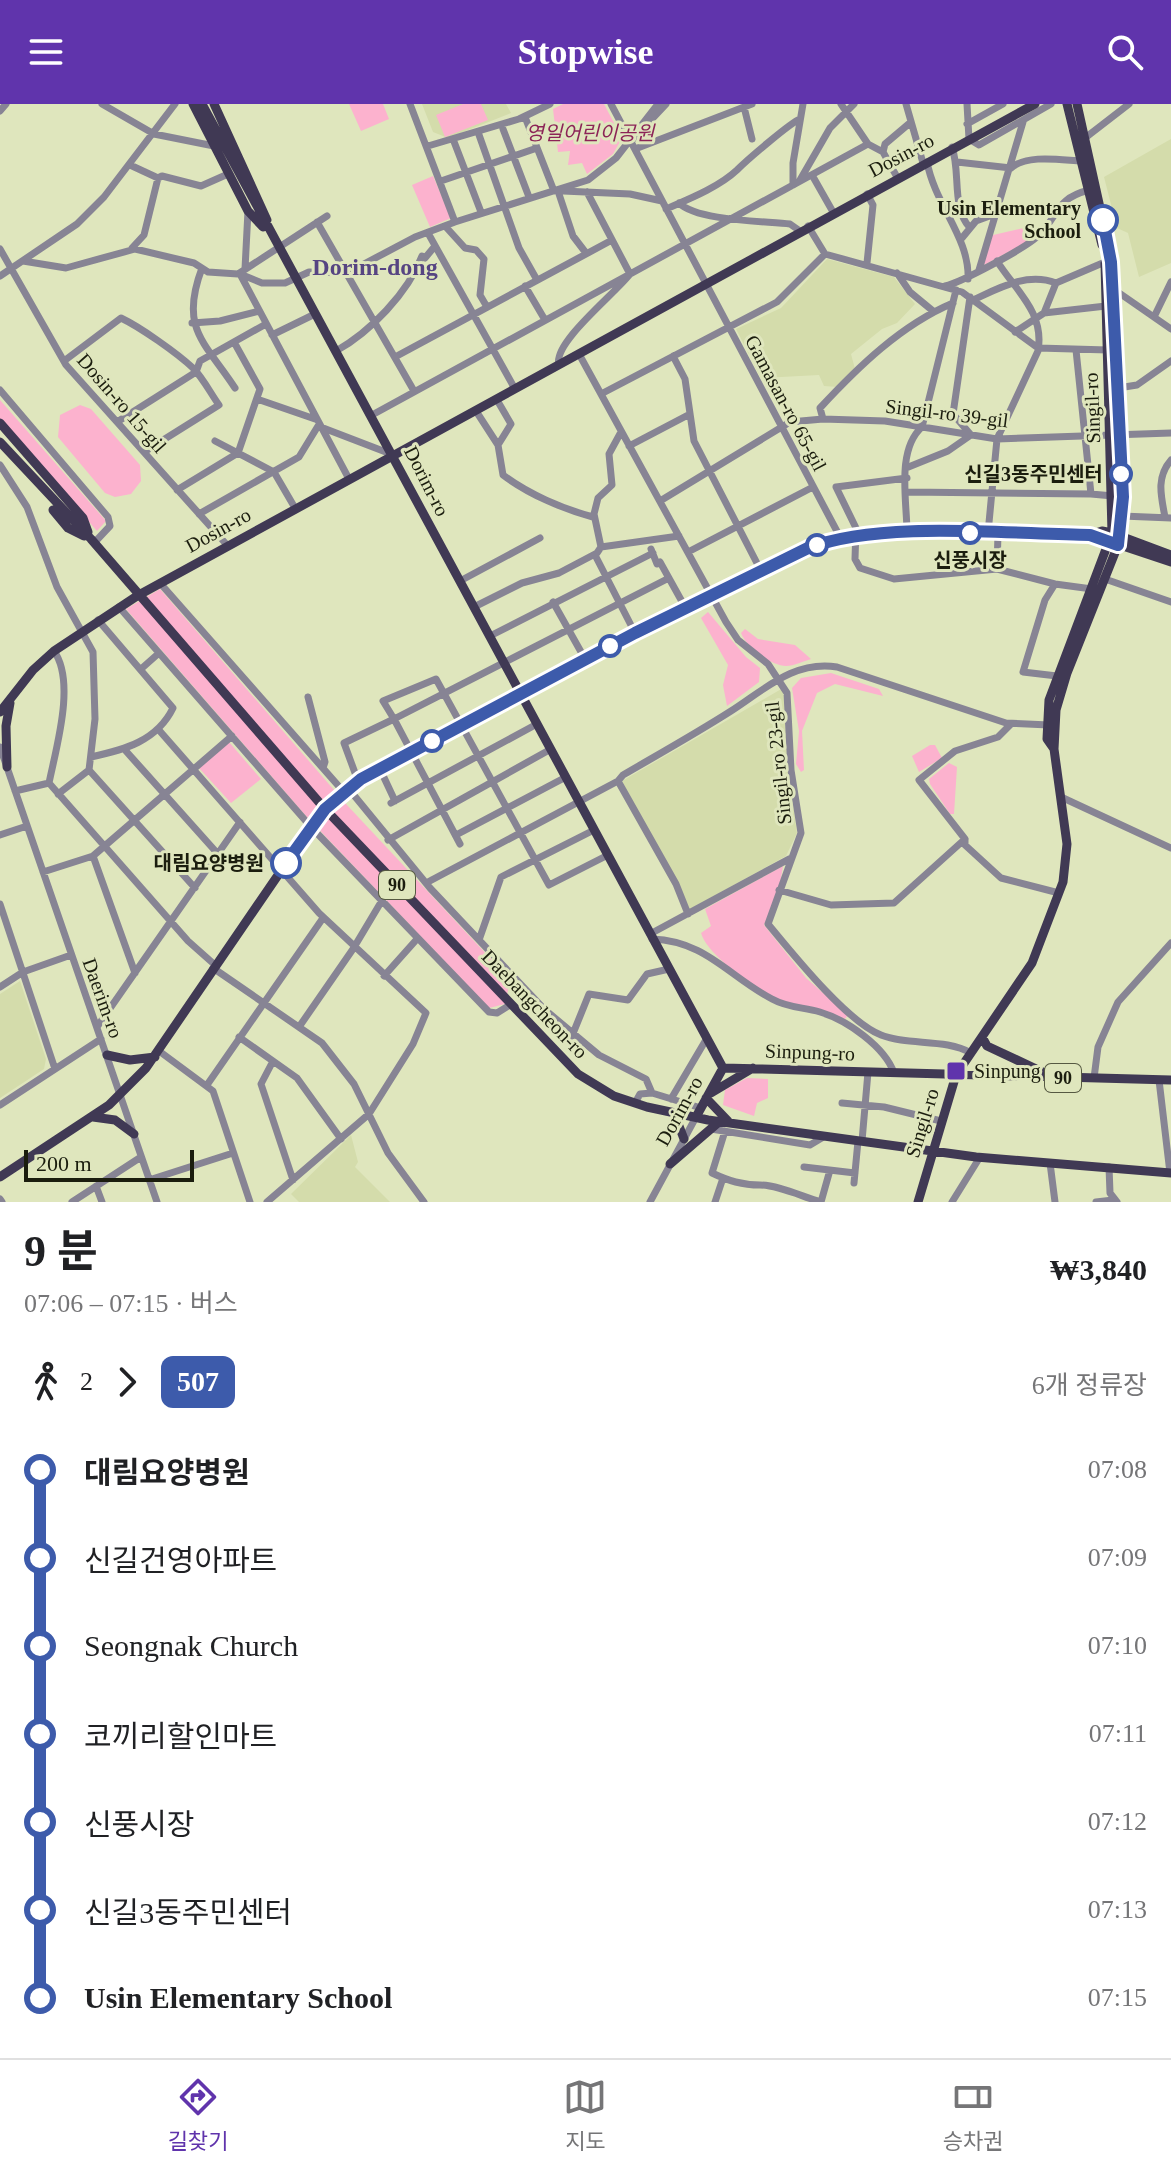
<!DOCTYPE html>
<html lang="ko">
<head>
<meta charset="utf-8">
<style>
  body { margin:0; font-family:"Times New Roman","Noto Sans KR",serif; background:#f6f6f6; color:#202124; height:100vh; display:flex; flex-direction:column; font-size:30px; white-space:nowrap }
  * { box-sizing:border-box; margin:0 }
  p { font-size:26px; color:#757577 }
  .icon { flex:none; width:44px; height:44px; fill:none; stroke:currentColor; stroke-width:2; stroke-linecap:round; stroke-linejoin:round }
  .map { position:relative; height:1098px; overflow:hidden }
  .drawer { display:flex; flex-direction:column; background:#fff; flex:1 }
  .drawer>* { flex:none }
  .badge { padding:0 16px; border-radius:12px; font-size:28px; line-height:52px }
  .scale { position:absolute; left:24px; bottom:20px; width:170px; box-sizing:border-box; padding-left:8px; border:4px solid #1b1d0e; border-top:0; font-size:22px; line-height:28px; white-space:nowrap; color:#1b1d0e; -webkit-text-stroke:6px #dfe6bd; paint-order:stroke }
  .map>.badge { position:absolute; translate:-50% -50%; box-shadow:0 0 0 4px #fff }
  .legs { display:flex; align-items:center; gap:12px; height:88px; padding:0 24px; font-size:26px }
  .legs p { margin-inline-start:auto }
  .overview { display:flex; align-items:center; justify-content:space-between; height:136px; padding:0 24px }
  h1 { font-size:44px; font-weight:700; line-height:60px }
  ul { padding:0 24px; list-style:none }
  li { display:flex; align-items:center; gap:28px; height:88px; font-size:30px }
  li i { display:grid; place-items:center; width:12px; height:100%; margin:0 10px; background:currentColor }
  li i::after { content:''; width:20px; height:20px; margin:-10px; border:6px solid; border-radius:50%; background:#fff }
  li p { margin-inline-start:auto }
  li:first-child i { background:linear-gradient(#0000 50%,currentColor 0) }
  li:last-child i { background:linear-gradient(currentColor 50%,#0000 0) }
  header { display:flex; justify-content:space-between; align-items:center; height:104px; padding:0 24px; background:#6034ac; color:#fff; font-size:36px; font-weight:700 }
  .menu { display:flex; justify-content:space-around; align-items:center; height:112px; border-top:2px solid #e0e0e0; background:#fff; font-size:22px; color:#757577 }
  .menu a { display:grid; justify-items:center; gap:4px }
  .menu .current { color:#6034ac }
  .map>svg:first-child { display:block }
</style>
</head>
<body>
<header><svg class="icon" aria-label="menu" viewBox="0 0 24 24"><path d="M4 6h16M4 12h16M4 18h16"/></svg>Stopwise<svg class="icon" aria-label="search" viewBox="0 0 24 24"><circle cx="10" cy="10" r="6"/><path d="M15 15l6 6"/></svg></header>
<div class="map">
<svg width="1171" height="1098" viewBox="0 0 1171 1098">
  <rect width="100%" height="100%" fill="#dfe6bd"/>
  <path fill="#d4dcab" d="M422 0H506L511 9 448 34 433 28Z
    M1171 35V159L1139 173 1128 129 1117 124 1104 73Z
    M827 155 894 173 915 200 897 219 882 225 851 250 855 265 838 283 824 282 819 271 761 274 736 225 781 204Z
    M783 584 788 668 797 729 786 752 690 805 622 677Z
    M20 877 46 955 44 965 0 994V890Z
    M351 1031 358 1058 355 1063 390 1098H299L291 1090Z"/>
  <path fill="#fcb2ce" d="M349 0H383L389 15 361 27Z
    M463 0H481L488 16 445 33 436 11Z
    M563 0H604L622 34 613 50 587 70 582 59 568 61 570 47 558 48 553 5Z
    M433 72 451 114 430 123 412 81Z
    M1028 123 1029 137 980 163 989 132Z
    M0 296 106 417 97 427 0 316Z
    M80 301 91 305 140 361 141 377 131 390 115 393 105 389 58 333 60 311Z
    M160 485 347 701 504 869 509 882 505 900 489 904 306 712 126 505Z
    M708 508 746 553 760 564 759 578 727 602 723 581 728 561 701 514Z
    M745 525 758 535 795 541 811 555C804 557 794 562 786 562 771 562 746 543 741 529Z
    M831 569 879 585 883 592 835 580 817 589 802 627 804 666 801 668 796 660 799 627 792 584 801 574Z
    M229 638 261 675 231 699 199 664Z
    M930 641H935L942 654 919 668 912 652Z
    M949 659 957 663 954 710H950L930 680 929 675Z
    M783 762 779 786 764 821 806 874 848 911 845 915C825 906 805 905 785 898 761 889 708 853 701 829L711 822 705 805Z
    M747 974 768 975V994L757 999 754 1012 723 1001 725 986Z"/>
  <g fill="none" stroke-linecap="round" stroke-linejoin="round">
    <path stroke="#878494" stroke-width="7" d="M102 0 154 30 214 42
      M410 0 455 118
      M611 0 840 433
      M841 0 868 40
      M906 0 923 59
      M967 0 969 35 979 41 1051 0
      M744 3 752 35
      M0 7 6 0
      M525 13 554 87
      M967 20 1003 0
      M503 25 529 93
      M478 28 519 144 537 176
      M1085 34 1129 0
      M453 35 481 108
      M633 35 666 0
      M868 40 883 48 897 73
      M428 42 519 15 550 0
      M952 43C961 69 951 103 970 124
      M635 45 752 0
      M883 48 885 40 911 18
      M927 58C935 101 970 134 968 175
      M957 58 1011 64C1027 50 1061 56 1082 57
      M130 61 158 74
      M812 71 833 108
      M800 76 830 24 854 0
      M441 77 537 44
      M793 81V59L803 0
      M558 87 573 132 586 149
      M563 87 630 90 662 97
      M679 99C697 117 764 117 790 120L800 127
      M666 105C689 95 719 83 737 66 747 56 790 19 800 15
      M317 118 414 287
      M445 122 465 144 476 146 484 155 480 191 487 203
      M808 122 825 150 962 188 1038 244 1108 246
      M428 129 515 285
      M962 134 976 117 995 110
      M132 144 144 131 158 74 162 72 201 82 228 70
      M0 145 66 261 227 441
      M23 157 66 164 135 145 194 159 208 168 238 170 327 112
      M867 159 873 101 867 90
      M202 164C179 225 205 238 235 284
      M245 165 248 107
      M979 166 1023 18
      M897 169 910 188 933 207
      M240 170 262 179H285L309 168 347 169 415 133 455 118 588 76 616 54 658 0
      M240 170 349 375
      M0 172 77 120 104 93 175 0
      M525 182 545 216
      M945 182C960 179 1028 143 1039 131 1060 110 1055 95 1089 86
      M1112 184 1171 225
      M973 196C999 184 1027 168 1056 179
      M1044 209 1106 202
      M1154 213 1171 178
      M192 219 220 217 259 207
      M1015 228 1044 209 1056 179 1105 158
      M272 231 315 210
      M1076 246 1091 390 1113 392
      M336 247C370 228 408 189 422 152L425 154 435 142
      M579 250 726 518 738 536 768 560 787 589 791 666 801 729 768 820C792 849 847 918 881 931 909 942 945 934 971 949
      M673 252 685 275 694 337 760 465
      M395 253 612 136
      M64 257 121 214C140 223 177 249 193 264 203 274 211 290 219 301L144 348
      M559 261C552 239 616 189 630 170L587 88
      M1118 284 1137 281 1171 257
      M0 286 108 413 110 422 94 439
      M601 290 777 198 825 150
      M257 295 315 315
      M497 296 511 320 498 341
      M476 307 498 341
      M372 311 868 40
      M823 315 820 304C858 263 901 221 953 199
      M117 318 196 268 200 257 266 220
      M215 337 274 368 295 404
      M498 341 503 371C528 390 563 405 593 413
      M629 342 690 310
      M0 361 27 403 57 483 93 548 95 615 89 666 58 690
      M906 364 948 347 971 331 953 310 970 193
      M907 374 836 383 856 424 855 455 860 464 894 475 997 465 1055 480 1092 485
      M177 386 238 349 260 285 234 238
      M907 388 1091 390
      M660 397 790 318 823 315 885 317 997 335 1171 329
      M199 410 299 353 318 322 391 350
      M1122 412 1171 414
      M1165 413C1161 392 1156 373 1171 356
      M907 429C907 397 896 346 922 323L956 186
      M988 429 997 335 1038 247C1045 208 1015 186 997 157
      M601 443 679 432
      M651 445 657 460 660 458 685 503
      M688 448 813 383
      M595 451 635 529
      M997 465 998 429
      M1105 475 1171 498
      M460 477 540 434
      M160 479 343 687
      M1055 480 1045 496 1023 568 1057 572
      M553 498 585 555
      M119 503 311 723 489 908 497 909 510 901
      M474 503 522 479 559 469 597 449 601 443 594 410 598 394 612 381 609 350 621 328
      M490 532 653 449
      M141 565 159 549
      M308 593 325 658 323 664
      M1011 620 998 633 955 647 919 676 965 735V741L1001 774 1059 789
      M158 625 319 809 426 909 413 940 369 1010 267 1098
      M0 643 157 1098
      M125 646 218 750
      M91 653C124 646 157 637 173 604L98 516
      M380 665 395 697
      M89 666 195 784
      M358 677 344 639 394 615 383 597 436 575 549 781 608 751
      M618 677 676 780 688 810
      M49 679 188 837 215 861
      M49 679C56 644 76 578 54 547
      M348 684 430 784 544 905 599 951 646 975 652 989
      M15 687 49 679
      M1061 693 1171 744
      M391 699 537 620
      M0 731 27 722
      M456 731 566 673
      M388 736 551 645
      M460 740 394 615 669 474
      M93 752 135 869
      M43 768 93 752 232 632
      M426 779 618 677 623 671C659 650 695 630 731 607 764 586 794 556 837 563L1006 619 1049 621
      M779 786 831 801 894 799 965 735
      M0 800 55 965
      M650 830 789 755
      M652 835C706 837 728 872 772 895 788 904 803 903 820 908 847 916 885 943 894 969
      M479 836 501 773 594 726
      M213 864 322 939 354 980 388 1049 424 1098
      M384 872 417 835
      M0 883 23 868 71 851
      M97 923 240 718
      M299 923 353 845 393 778
      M572 932 589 890 628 896 647 870 669 865
      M239 933 297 974 341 1035
      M159 947 213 987 250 1098
      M273 957 261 980 293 1076
      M1094 974 1098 943 1118 898 1171 839
      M1159 976 1170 1069
      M207 981 323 814
      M671 995 707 934
      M635 999 640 990 652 989 701 1004
      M842 999 884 1003 941 1017
      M0 1001 101 935
      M711 1025 810 1041 825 1032
      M725 1027 712 1069C729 1077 742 1081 760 1081 778 1081 803 1093 821 1098L830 1066
      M862 1037 868 968
      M1050 1059 1055 1098
      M804 1063 855 1069
      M1109 1063 1110 1089 1117 1098
      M149 1076 233 1049
      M854 1079 858 1037
      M96 1082 102 1098
      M0 1095 2 1098
      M72 1098 141 1053
      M650 1098 696 1013
      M715 1098 723 1074
      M952 1098 980 1053
      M1096 1098 1113 1096"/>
    <path stroke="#403954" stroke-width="9" d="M193 0 248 107 263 123
      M202 0 723 964
      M214 0 267 116
      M1067 0 1102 141
      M0 319 83 414 88 428
      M0 338 91 435 325 705 578 970 614 992 647 1003 708 1016 976 1053 1171 1069
      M53 406 68 424 84 432
      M1090 431 1171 458
      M0 608 33 566 54 547 137 492 1035 0
      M1054 645 1047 635 1049 596 1112 429 1105 159
      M7 663 6 622 10 599
      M982 933 987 942 1051 972
      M107 951 130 956 155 953
      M723 964 1171 976
      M711 989 753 964
      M706 994 728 1017
      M674 1009 684 1035
      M93 1013 115 1016 134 1030
      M696 1013 723 964
      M670 1060 720 1017
      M0 1073 109 1001 146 964 311 723 338 691 361 675 778 456 838 433 877 429 1090 431 1102 427 1112 429 1171 451
      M918 1098 956 971 1032 859 1063 778 1067 740 1054 645 1056 606 1067 569 1118 441 1123 393 1110 149 1077 0"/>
  </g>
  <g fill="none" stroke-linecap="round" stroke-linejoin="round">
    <g stroke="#fff" stroke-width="18">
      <path id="line-1" d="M286 759 325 705 361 675 635 529 808 444C882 416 1008 430 1090 431L1118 441 1123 393 1111 158 1103 116"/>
    </g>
    <use href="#line-1" stroke="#3d5bab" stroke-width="12"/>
  </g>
  <g fill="#fff" stroke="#3d5bab" stroke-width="4">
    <circle cx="1103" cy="116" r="14"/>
    <circle cx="1121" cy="370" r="10"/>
    <circle cx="970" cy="429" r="10"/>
    <circle cx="817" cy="441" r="10"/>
    <circle cx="610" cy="542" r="10"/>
    <circle cx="432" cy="637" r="10"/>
    <circle cx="286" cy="759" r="14"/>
  </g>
  <rect fill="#6034ac" stroke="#dfe6bd" stroke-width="3" x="946" y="957" width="20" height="20" rx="4"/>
  <g text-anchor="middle" stroke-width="6" stroke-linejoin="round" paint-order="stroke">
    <g fill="#dfe6bd" stroke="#565942" stroke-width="2">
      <rect x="379" y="767" width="36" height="28" rx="6"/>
      <rect x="1045" y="960" width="36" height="28" rx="6"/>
    </g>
    <g font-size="18" font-weight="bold" fill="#1b1d0e">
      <text x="397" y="787">90</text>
      <text x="1063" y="980">90</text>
    </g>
    <g font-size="20" font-style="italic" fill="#8c2457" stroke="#dfe6bd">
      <text x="590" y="36">영일어린이공원</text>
    </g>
    <g font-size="20" fill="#1b1d0e" stroke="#dfe6bd">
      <text transform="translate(901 51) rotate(-28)" y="7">Dosin-ro</text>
      <text transform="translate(122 299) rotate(49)" y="7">Dosin-ro 15-gil</text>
      <text transform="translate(786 299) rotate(62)" y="7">Gamasan-ro 65-gil</text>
      <text transform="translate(1092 304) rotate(-92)" y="7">Singil-ro</text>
      <text transform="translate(947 309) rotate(7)" y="7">Singil-ro 39-gil</text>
      <text transform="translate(427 377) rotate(63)" y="7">Dorim-ro</text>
      <text transform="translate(218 426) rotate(-29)" y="7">Dosin-ro</text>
      <text transform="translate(778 659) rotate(-96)" y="7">Singil-ro 23-gil</text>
      <text transform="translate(103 894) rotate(70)" y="7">Daerim-ro</text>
      <text transform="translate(535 900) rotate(46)" y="7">Daebangcheon-ro</text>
      <text transform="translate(810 948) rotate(2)" y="7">Sinpung-ro</text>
      <text transform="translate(679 1007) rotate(-61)" y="7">Dorim-ro</text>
      <text transform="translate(922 1019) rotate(-73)" y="7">Singil-ro</text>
    </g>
    <g font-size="20" font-weight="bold" fill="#1b1d0e" stroke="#dfe6bd" text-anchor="end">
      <text x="1081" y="111">Usin Elementary<tspan x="1081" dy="23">School</tspan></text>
      <text x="1103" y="377">신길3동주민센터</text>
      <text x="970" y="463" text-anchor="middle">신풍시장</text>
      <text x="264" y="766">대림요양병원</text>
    </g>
    <g font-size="20" fill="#1b1d0e" stroke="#dfe6bd" text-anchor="start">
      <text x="974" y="974">Sinpung</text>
    </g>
    <g font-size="24" font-weight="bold" fill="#564482" stroke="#dfe6bd">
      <text x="375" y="171">Dorim-dong</text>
    </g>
  </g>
</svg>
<div class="scale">200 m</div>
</div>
<section class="drawer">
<div class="overview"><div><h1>9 분</h1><p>07:06 – 07:15 · 버스</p></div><b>₩3,840</b></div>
<div class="legs"><svg class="icon" aria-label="walk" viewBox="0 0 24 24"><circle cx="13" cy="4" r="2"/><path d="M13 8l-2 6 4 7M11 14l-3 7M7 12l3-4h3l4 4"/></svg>2<svg class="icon" aria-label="forward" viewBox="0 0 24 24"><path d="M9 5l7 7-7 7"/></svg><b class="badge" style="background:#3d5bab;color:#fff">507</b><p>6개 정류장</p></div>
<ul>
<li><i style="color:#3d5bab"></i><b>대림요양병원</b><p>07:08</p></li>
<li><i style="color:#3d5bab"></i><span>신길건영아파트</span><p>07:09</p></li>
<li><i style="color:#3d5bab"></i><span>Seongnak Church</span><p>07:10</p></li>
<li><i style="color:#3d5bab"></i><span>코끼리할인마트</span><p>07:11</p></li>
<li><i style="color:#3d5bab"></i><span>신풍시장</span><p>07:12</p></li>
<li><i style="color:#3d5bab"></i><span>신길3동주민센터</span><p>07:13</p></li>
<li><i style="color:#3d5bab"></i><b>Usin Elementary School</b><p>07:15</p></li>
</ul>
</section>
<nav class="menu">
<a class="current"><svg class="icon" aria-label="directions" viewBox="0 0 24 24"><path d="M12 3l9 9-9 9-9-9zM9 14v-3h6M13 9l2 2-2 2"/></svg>길찾기</a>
<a><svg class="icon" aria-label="map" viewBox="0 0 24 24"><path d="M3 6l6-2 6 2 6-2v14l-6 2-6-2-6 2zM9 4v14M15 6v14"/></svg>지도</a>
<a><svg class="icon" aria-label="tickets" viewBox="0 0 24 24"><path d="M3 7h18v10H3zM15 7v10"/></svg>승차권</a>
</nav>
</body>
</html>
